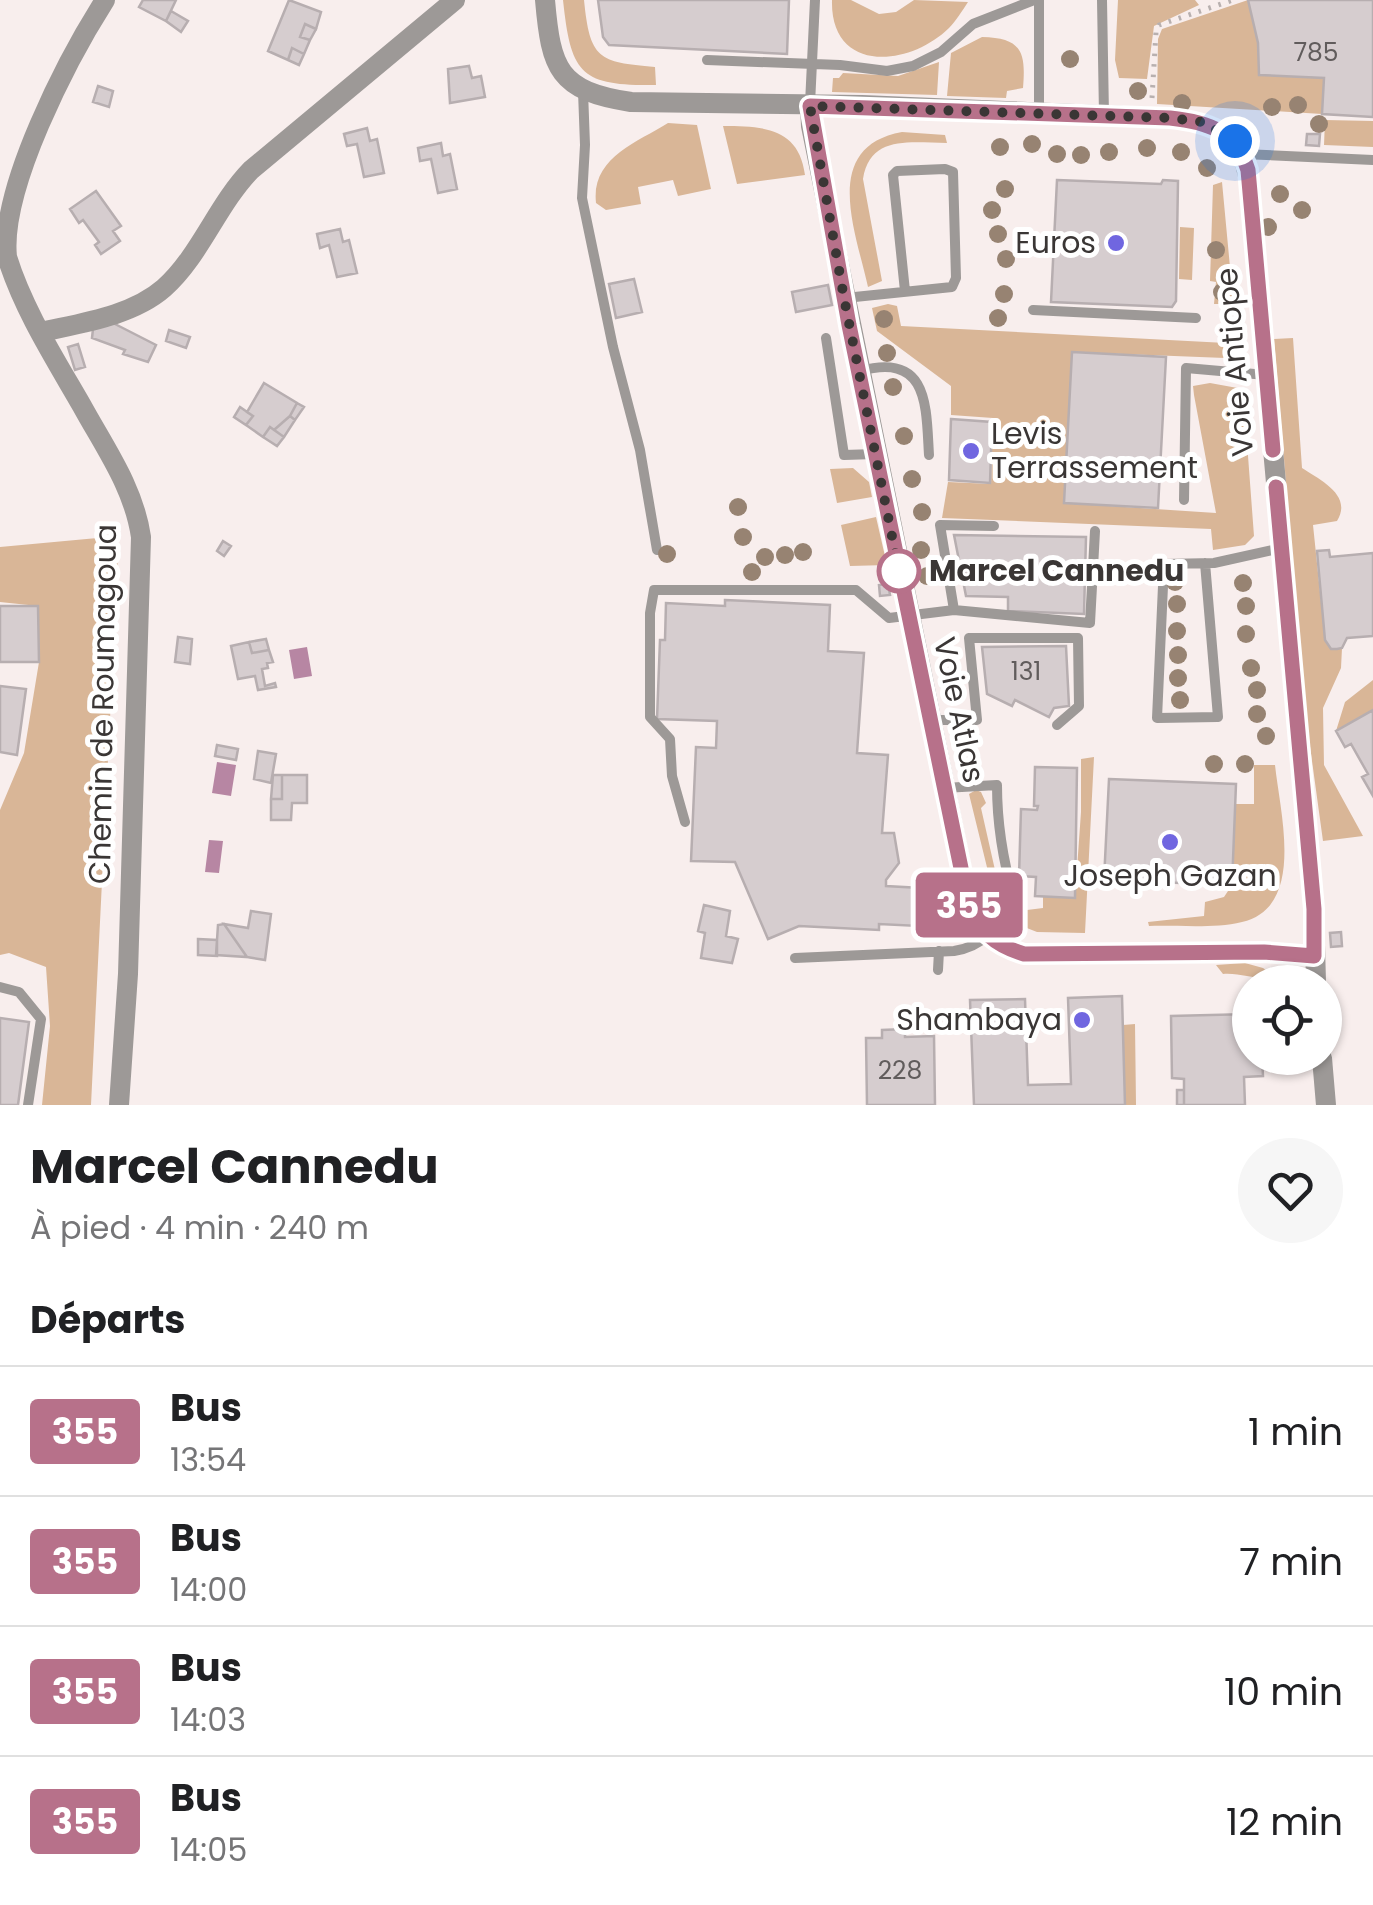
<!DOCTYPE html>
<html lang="fr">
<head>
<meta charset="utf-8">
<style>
  body { margin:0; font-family:Poppins,sans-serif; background:#f6f6f6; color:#202124; height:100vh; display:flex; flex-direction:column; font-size:38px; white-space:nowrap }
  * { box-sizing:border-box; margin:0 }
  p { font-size:32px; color:#757577 }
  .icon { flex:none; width:55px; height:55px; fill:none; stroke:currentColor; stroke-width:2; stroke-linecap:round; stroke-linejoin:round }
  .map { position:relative; height:1105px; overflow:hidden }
  .side { display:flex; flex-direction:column; background:#fff; flex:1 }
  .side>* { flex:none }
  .badge { padding:0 20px; border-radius:8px; font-size:35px; line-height:65px }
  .fabs { position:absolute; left:1232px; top:965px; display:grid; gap:20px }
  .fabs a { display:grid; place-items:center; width:110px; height:110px; border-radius:50%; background:#fff; box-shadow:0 2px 8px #0004; font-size:50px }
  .you { position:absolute; width:50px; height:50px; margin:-25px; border:8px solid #fff; border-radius:50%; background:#1a73e8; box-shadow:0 0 0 15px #1a73e833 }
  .map>.badge { position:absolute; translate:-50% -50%; box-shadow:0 0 0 5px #fff }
  h2 { padding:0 30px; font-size:38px; line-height:90px }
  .round { display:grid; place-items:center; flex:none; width:105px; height:105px; border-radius:52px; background:#f6f6f6 }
  .summary { display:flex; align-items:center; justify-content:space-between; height:170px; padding:0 30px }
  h1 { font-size:48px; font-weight:700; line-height:75px }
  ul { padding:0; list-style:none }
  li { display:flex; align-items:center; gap:30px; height:130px; padding:0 30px; border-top:2px solid #e0e0e0 }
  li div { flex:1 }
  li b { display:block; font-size:38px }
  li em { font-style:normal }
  li .badge { min-width:110px; font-weight:700; text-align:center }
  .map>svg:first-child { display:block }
</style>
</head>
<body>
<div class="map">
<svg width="1373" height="1105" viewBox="0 0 1373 1105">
  <rect width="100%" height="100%" fill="#f8eeed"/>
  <path fill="#d9b697" d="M563 0H584C590 59 598 62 655 67L656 85C580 86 571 74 563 0Z
    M832 0H851L879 14 896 12 914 0 968 2C962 11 956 21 949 28 908 68 830 73 832 0Z
    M1118 0H1195L1199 5 1154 26 1147 79 1119 78 1115 60Z
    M1248 0 1258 43 1259 75 1324 78 1322 114 1157 104 1158 39 1162 29Z
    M982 37C1022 38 1026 52 1023 88L1007 91 1006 98 947 96 951 53Z
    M939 62 937 95 832 92 833 78H839L843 73 898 76Z
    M1325 120 1373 121V147L1324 145Z
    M668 123 697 125 711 189 678 196 673 180 638 187 641 204 606 210 596 203C591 158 636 143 668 123Z
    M723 126C764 126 799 128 805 175L737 184Z
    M902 132 945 135 947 143C912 143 870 134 863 179L882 281 868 287C856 232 820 147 902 132Z
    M1222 182 1233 299H1226L1225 304H1214L1216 282 1210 281 1213 185Z
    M1180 227 1194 228 1192 280 1179 279Z
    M888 304 897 306 901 326 1226 343 1225 358 1072 352 1064 503 1216 513 1194 395 1193 386 1210 383 1243 389 1254 536 1245 545 1213 550 1211 529 942 518 948 482 991 484 993 418 951 415V386L877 331 872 308Z
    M1293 338 1302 468C1320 480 1353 495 1337 521L1313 525 1325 640 1331 649 1342 648 1341 668 1323 708 1324 765 1363 836 1323 841 1305 710 1274 339Z
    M853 468 869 482 872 497 837 503 830 469Z
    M876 517 887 565 850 566 841 525Z
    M119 536 91 1105H42L50 1026 46 967 9 953 0 955V810L24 753 39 662 38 606 0 602V547Z
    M1373 680V710L1336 731 1345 702Z
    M1094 757 1085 933 1037 932 1009 921 1019 911 1043 908V897H1075L1081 812V759Z
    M1254 765H1275C1280 813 1306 907 1242 922 1213 929 1178 925 1149 926L1148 922 1204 916 1205 902 1224 897 1232 885 1235 804H1254Z
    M976 790 981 792 986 803 981 808 1002 901 996 904 969 794Z
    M1245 963 1263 968 1282 982H1270L1267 979C1251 978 1239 973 1223 974L1216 965Z
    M1135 1024 1136 1105H1125L1123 1025Z"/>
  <path fill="#b786a3" d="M307 647 312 676 294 679 289 650Z
    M217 762 236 765 231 796 212 793Z
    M209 840 223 841 219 873 205 872Z"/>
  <path fill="#d6cdcf" stroke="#b7aeb0" stroke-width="2.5" d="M143 0H176L166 21 139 7Z
    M289 0 321 12 316 29 305 24 300 37 310 40 304 54 292 48 288 60 268 51Z
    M598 0H789L787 54 609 45 603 37Z
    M1248 0H1373V117L1322 114 1324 78 1259 75 1258 43Z
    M171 11 188 21 181 32 166 21Z
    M305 24 316 29 310 40 300 37Z
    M292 48 304 54 299 65 288 60Z
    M469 66 472 78 481 76 485 97 450 103 448 69Z
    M98 86 113 91 109 107 93 102Z
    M367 128 370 141 377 139 384 173 364 177 357 144 347 146 344 134Z
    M1307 134H1320L1319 146 1306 145Z
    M441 143 443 156 450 154 457 189 438 193 431 159 420 161 418 148Z
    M1057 180 1161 184 1163 180 1178 181 1176 301 1172 307 1051 302Z
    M96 191 121 226 113 231 120 241 101 254 95 245 99 242 83 220 79 223 70 209Z
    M340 229 343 242 349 240 357 273 337 277 329 245 320 248 317 234Z
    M634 279 642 312 616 318 609 284Z
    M828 285 832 305 796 312 792 292Z
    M113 323 156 345 148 362 123 354 125 350 92 338 93 329Z
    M169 330 190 337 186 348 166 341Z
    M78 344 85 367 75 370 68 347Z
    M1072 352 1166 357 1158 508 1064 503Z
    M264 383 297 403 290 416 274 430 270 427 263 437 246 425 253 416 247 412Z
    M297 403 304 407 295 420 290 416Z
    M240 407 253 416 246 425 234 417Z
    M290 416 295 420 284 437 274 430Z
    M951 419 992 422 990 483 949 480Z
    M270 427 284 437 277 446 263 437Z
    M954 535 1086 537 1084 614 1008 611V597L966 596Z
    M223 541 231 546 224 556 217 551Z
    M1329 550 1330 557 1373 553V636L1347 638 1342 648 1337 649H1331L1325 640 1317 551Z
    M888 584 890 595 880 596 879 585Z
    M725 600 830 605 828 651 864 653 857 753 888 755 882 833H894L899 863 886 880V886L921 888 919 926 879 924V930L799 926 768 939 735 862 691 861 696 747 716 748 717 721 657 719 660 640H665L666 603 725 606Z
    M0 606H38L39 662H0Z
    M178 637 192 639 190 664 175 662Z
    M266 639 269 650 252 653 249 642Z
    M249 642 252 653 269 650 273 662 267 663 268 668 262 669 265 686 275 683 276 687 258 690 255 676 238 679 231 646Z
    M1066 646 1069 706 1054 708 1049 717 1015 700 1012 706 987 694 982 647Z
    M0 686 26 689 17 755 0 752Z
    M1373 710V796L1362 777 1368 774 1351 744 1345 747 1336 731Z
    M217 745 238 749 236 760 215 756Z
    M258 751 276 754 271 783 254 779Z
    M1035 767 1077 768 1075 898 1035 896 1036 877 1019 876 1021 809 1037 810 1038 806H1034Z
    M273 775H282V799H271Z
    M282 775H307V803H292L291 820H271V799H282Z
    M1109 779 1236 784 1232 885 1104 880Z
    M704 905 730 911 726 936 738 939 732 963 701 958 705 933 698 931Z
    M251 911 271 914 265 960 247 957 224 924 248 928Z
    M224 924 247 957 216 955 218 925Z
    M1341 932 1342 946 1331 947 1330 933Z
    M198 939 217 940V956L198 955Z
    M1122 996 1125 1105H974L970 1000 1025 999 1028 1085 1071 1084 1068 998Z
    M1250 1014V1058H1262L1263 1076 1244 1077 1245 1105H1184V1079L1172 1078 1171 1016Z
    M0 1018 29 1022 18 1105H0Z
    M905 1029V1037L934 1036 935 1105H867L866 1038H882V1030Z
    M1177 1090H1184V1105H1177Z"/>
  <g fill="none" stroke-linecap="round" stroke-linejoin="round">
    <path stroke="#b8b0af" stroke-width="5" stroke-dasharray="2.5 8" stroke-linecap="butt" d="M1152 98 1156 32 1159 25 1233 0"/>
    <path stroke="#9d9997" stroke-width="10" d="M1039 0V113
      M1102 0 1104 115
      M707 60 840 65 887 71 913 66 941 52 973 24 1034 0
      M583 91 585 145 582 198 613 347 640 450 657 550
      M810 104 815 0
      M1243 154 1373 160
      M845 298 952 287 956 278 953 172 945 169 897 171 893 175 905 291
      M1033 310 1196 318
      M826 338 844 455 875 454
      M860 371C929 352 926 406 929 455
      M1184 500 1186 368 1266 375
      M1205 563 1218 717 1157 718 1164 564 1214 563 1282 548
      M954 610 1090 623 1095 531
      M930 720H977L969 638H1078L1079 706 1057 725
      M685 822 672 776 670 739 650 717V613L654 590H856L889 618 954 610 940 525 994 526
      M795 958 954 951C987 946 997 925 1014 899 1003 861 997 825 997 785L944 788
      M938 970 939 951
      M0 987 19 992 41 1019 28 1105"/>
    <path stroke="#9d9997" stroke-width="20" d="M105 0C68 58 0 188 7 257 23 309 55 359 82 406 105 448 134 488 141 537L128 974 119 1105
      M545 0C551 69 558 91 631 102L862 105 1171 118C1222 124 1245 136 1250 191L1314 909 1316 982
      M810 106 811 126 968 901C979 931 993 945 1024 954L1263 952 1314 956
      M41 332C81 323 132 316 164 288 200 256 217 205 251 170L455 0
      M1322 1058 1326 1105"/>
  </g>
  <g fill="#978372">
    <circle cx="1070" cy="59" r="9"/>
    <circle cx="1138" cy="91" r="9"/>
    <circle cx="1182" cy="103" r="9"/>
    <circle cx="1298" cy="105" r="9"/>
    <circle cx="1272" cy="107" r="9"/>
    <circle cx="1319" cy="124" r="9"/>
    <circle cx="1032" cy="144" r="9"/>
    <circle cx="1000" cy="147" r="9"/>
    <circle cx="1147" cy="148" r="9"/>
    <circle cx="1109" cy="152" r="9"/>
    <circle cx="1181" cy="152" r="9"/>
    <circle cx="1057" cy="154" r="9"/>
    <circle cx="1081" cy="155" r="9"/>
    <circle cx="1207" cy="168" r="9"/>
    <circle cx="1005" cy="189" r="9"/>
    <circle cx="1280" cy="194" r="9"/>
    <circle cx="992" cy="210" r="9"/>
    <circle cx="1302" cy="210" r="9"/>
    <circle cx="1268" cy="227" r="9"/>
    <circle cx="998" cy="234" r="9"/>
    <circle cx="1216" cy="250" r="9"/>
    <circle cx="1006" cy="259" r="9"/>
    <circle cx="1222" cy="292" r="9"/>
    <circle cx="1004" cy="294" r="9"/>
    <circle cx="998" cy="318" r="9"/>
    <circle cx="884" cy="319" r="9"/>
    <circle cx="887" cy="353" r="9"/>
    <circle cx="893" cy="387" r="9"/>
    <circle cx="904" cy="436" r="9"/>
    <circle cx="912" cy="479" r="9"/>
    <circle cx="738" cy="507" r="9"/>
    <circle cx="922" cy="512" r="9"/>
    <circle cx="743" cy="537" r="9"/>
    <circle cx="921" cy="550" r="9"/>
    <circle cx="803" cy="552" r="9"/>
    <circle cx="667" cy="554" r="9"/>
    <circle cx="785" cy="555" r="9"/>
    <circle cx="765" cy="557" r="9"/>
    <circle cx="752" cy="572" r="9"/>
    <circle cx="927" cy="576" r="9"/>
    <circle cx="1175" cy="582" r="9"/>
    <circle cx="1243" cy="583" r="9"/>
    <circle cx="1177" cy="604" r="9"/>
    <circle cx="1246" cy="606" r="9"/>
    <circle cx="1177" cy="631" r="9"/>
    <circle cx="1246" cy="634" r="9"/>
    <circle cx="1178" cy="655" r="9"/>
    <circle cx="1251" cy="668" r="9"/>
    <circle cx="1178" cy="678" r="9"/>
    <circle cx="1257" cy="690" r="9"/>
    <circle cx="1180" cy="700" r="9"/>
    <circle cx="1257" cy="714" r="9"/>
    <circle cx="1266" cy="736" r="9"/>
    <circle cx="1214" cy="764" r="9"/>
    <circle cx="1245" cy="764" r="9"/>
  </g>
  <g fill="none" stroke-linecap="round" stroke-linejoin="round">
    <g stroke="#fff" stroke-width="22">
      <path id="line" d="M1273 450 1248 170C1236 131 1208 122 1170 118L810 106 849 325 968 902C979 931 994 945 1024 954L1264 952 1314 956V909L1276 487"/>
    </g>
    <use href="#line" stroke="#b7718a" stroke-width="15"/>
    <path stroke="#3a3635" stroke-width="10" stroke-dasharray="0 18" d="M899 571 844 298 810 106 1170 118 1202 122 1235 141"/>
  </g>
  <g fill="#7066e0" stroke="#fff" stroke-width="4">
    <circle cx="1116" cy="243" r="10"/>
    <circle cx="971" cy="451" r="10"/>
    <circle cx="1170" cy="842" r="10"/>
    <circle cx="1082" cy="1020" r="10"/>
  </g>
  <circle fill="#fff" stroke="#b7718a" stroke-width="5" cx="899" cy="571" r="20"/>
  <g text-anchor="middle" stroke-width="10" stroke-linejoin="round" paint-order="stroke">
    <g font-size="25" fill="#615c5c">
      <text x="1316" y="61">785</text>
      <text x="1026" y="680">131</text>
      <text x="900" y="1079">228</text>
    </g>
    <g font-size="30" fill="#3a3635" stroke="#fff" text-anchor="end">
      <text x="1096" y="253">Euros</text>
      <text x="991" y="444" text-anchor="start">Levis<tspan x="991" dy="34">Terrassement</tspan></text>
      <text x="1170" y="886" text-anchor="middle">Joseph Gazan</text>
      <text x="1062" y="1030">Shambaya</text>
    </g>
    <g font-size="30" fill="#3a3635" stroke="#fff">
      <text transform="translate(1235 362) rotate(-95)" y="10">Voie Antiope</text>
      <text transform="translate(103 704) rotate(-89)" y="10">Chemin de Roumagoua</text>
      <text transform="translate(959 710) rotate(78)" y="10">Voie Atlas</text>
    </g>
    <g font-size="30" font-weight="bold" fill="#3a3635" stroke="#fff" text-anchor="start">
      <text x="929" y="581">Marcel Cannedu</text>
    </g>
  </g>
</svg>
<div class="fabs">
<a><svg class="icon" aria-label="locate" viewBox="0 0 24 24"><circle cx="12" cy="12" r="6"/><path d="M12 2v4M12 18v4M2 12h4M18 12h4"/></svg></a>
</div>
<div class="you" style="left:1235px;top:141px"></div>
<b class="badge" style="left:969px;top:905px;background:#b7718a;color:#fff">355</b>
</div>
<section class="side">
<div class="summary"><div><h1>Marcel Cannedu</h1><p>À pied · 4 min · 240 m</p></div><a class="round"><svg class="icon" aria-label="heart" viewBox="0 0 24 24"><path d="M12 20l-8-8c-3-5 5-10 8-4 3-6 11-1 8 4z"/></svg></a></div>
<h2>Départs</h2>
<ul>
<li><span class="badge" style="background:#b7718a;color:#fff">355</span><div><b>Bus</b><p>13:54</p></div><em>1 min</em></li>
<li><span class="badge" style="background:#b7718a;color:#fff">355</span><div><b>Bus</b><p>14:00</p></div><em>7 min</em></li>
<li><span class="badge" style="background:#b7718a;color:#fff">355</span><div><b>Bus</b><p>14:03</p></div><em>10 min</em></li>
<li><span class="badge" style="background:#b7718a;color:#fff">355</span><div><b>Bus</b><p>14:05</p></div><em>12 min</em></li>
</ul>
</section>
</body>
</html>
